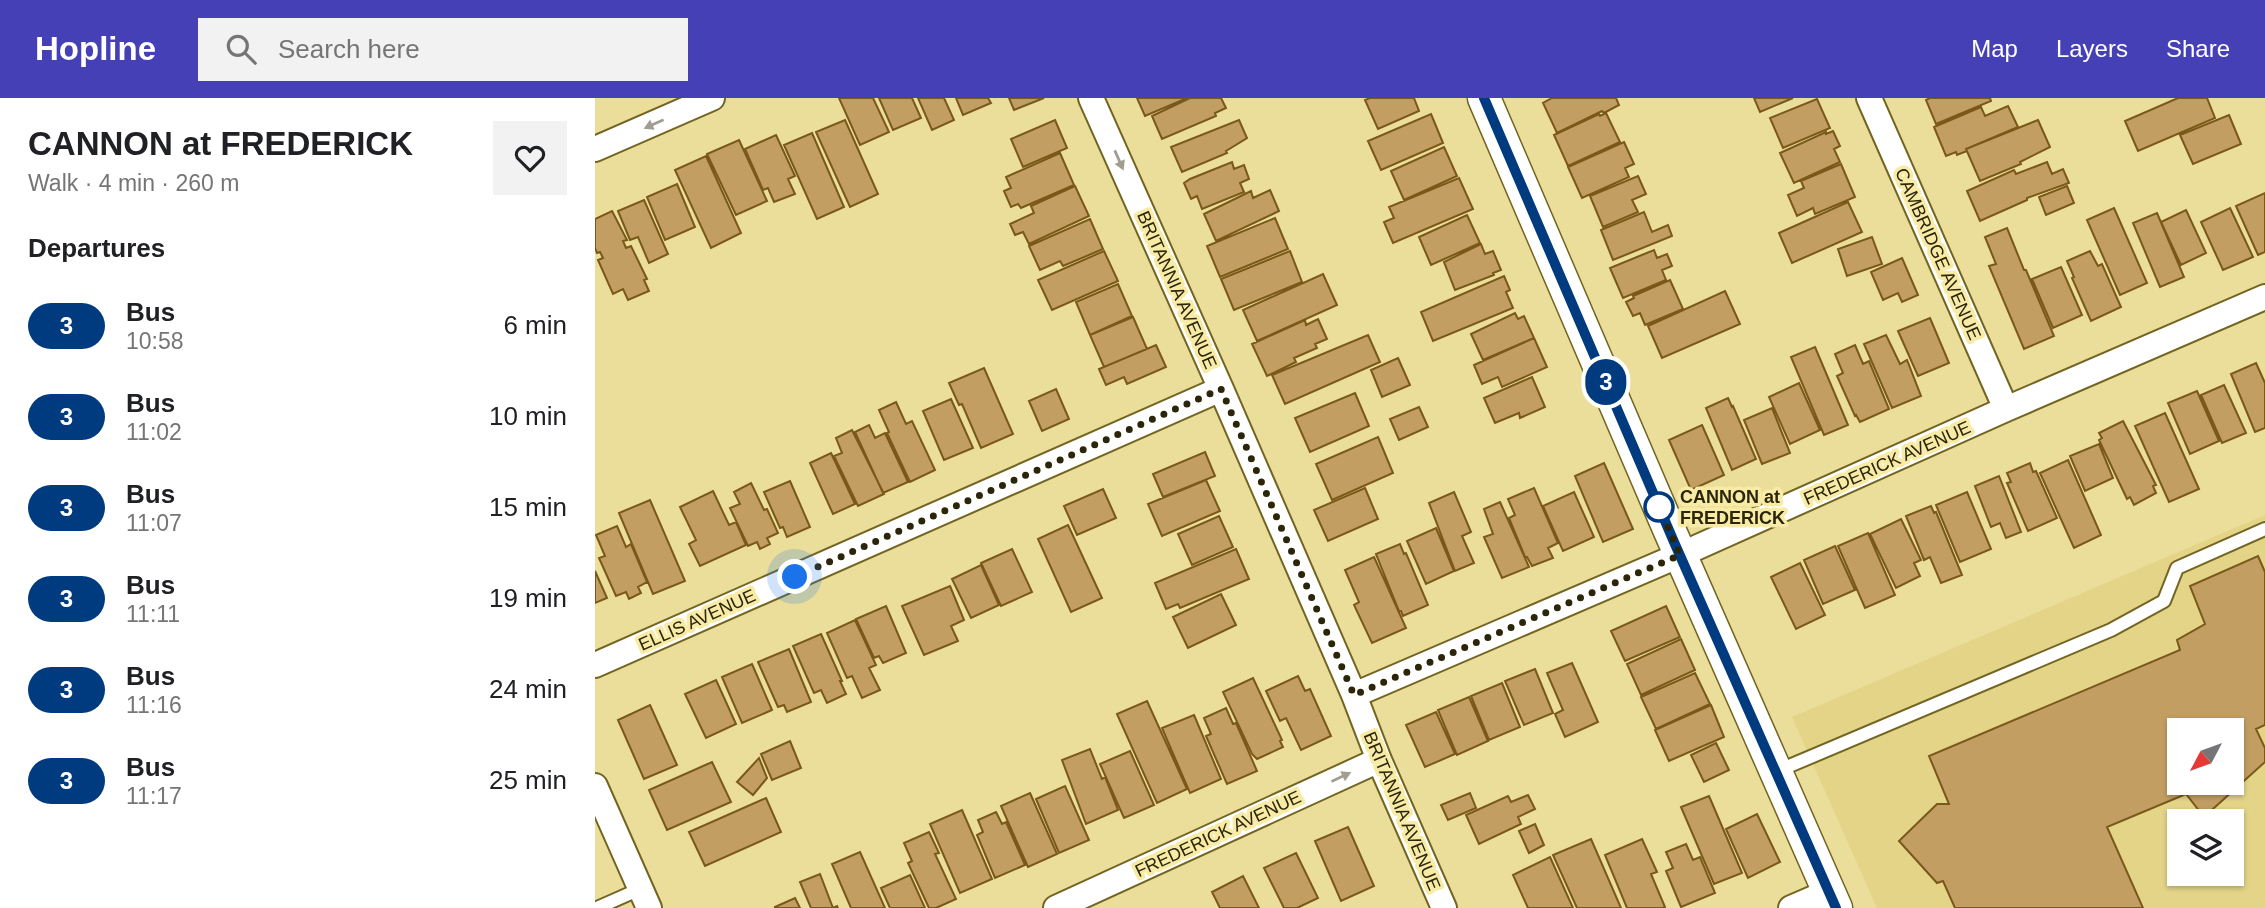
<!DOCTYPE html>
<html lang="en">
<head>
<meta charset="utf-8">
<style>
  body { margin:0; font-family:Arial,sans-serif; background:#f2f2f2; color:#202124; height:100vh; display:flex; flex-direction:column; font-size:26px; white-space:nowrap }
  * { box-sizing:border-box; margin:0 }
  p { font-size:23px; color:#757577 }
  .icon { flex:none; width:38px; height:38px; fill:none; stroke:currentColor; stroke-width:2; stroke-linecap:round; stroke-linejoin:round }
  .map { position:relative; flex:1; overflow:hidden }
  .sheet { display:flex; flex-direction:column; background:#fff; width:595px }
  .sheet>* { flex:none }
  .badge { padding:0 14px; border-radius:23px; font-size:24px; line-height:46px }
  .needle { width:46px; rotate:229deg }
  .fabs { position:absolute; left:1572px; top:620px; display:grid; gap:14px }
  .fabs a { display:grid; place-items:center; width:77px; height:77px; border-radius:0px; background:#fff; box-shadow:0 2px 5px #0004; font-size:35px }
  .you { position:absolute; width:35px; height:35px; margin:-18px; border:5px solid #fff; border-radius:50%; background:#1a73e8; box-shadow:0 0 0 10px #1a73e833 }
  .map>.badge { position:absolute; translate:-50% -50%; box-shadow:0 0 0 4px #fff }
  h2 { padding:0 28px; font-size:26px; line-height:63px }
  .round { display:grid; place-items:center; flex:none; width:74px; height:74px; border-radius:0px; background:#f2f2f2 }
  .headline { display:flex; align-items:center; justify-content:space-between; height:119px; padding:0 28px }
  h1 { font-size:33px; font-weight:600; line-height:52px }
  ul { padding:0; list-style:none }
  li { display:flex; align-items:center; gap:21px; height:91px; padding:0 28px }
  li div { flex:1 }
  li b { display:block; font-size:26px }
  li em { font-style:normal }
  li .badge { min-width:77px; font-weight:700; text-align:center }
  header { display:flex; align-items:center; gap:42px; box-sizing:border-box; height:98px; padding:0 35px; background:#4640b6; color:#fff }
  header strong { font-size:33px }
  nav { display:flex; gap:38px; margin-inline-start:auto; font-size:24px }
  .search { width:490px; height:63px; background:#f2f2f2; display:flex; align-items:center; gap:18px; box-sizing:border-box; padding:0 24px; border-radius:0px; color:#757577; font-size:26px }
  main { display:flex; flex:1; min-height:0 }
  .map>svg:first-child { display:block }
</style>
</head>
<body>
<header>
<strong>Hopline</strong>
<div class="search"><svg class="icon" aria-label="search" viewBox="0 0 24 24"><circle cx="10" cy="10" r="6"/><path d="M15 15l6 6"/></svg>Search here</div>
<nav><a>Map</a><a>Layers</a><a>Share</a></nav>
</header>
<main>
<section class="sheet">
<div class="headline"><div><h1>CANNON at FREDERICK</h1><p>Walk · 4 min · 260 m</p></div><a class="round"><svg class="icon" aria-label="heart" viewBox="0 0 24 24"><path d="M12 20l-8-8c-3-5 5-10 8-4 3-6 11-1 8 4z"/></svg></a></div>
<h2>Departures</h2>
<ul>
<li><span class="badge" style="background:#003b80;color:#fff">3</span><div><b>Bus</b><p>10:58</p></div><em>6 min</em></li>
<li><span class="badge" style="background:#003b80;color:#fff">3</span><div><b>Bus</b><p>11:02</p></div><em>10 min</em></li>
<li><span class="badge" style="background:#003b80;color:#fff">3</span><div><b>Bus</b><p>11:07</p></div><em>15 min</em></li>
<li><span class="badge" style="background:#003b80;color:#fff">3</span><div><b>Bus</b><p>11:11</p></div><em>19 min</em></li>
<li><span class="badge" style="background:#003b80;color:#fff">3</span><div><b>Bus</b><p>11:16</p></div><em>24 min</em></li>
<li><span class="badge" style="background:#003b80;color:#fff">3</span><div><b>Bus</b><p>11:17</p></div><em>25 min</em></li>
</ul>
</section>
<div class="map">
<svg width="1670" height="810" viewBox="0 0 1670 810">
  <rect width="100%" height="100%" fill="#ebde9a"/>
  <path fill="#e3d488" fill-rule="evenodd" d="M1670 417V810H1282L1197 619ZM1584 632H1636V684H1584ZM1584 723H1636V775H1584Z"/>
  <path fill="#c39e63" stroke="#79581a" stroke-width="2" fill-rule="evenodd" d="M244 0H278L294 34 265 47Z
    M284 0H317L326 20 298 32Z
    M323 0H349L359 22 337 32Z
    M361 0H393L396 5 368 17Z
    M414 0H449L419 12Z
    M542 0H592L550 18Z
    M595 0H626L631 10 620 15 621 18 567 41 557 18Z
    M775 0H819L824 13 783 31 770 2Z
    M957 0H1021L1024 7 1009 15 1007 13 962 35 948 5Z
    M1159 0H1198L1165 14Z
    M1335 0H1395L1396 3 1341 26 1331 2Z
    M1583 0H1612L1620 20 1543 53 1530 23Z
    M1222 1 1235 30 1188 50 1175 20Z
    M1413 8 1423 29 1371 51 1372 53 1362 57 1361 54 1351 58 1339 29 1386 9 1390 18Z
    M1011 15 1025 44 973 68 959 37 1004 16 1005 18Z
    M836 16 848 45 786 72 773 43Z
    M1634 17 1646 46 1598 66 1585 37Z
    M250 22 283 96 255 109 221 34Z
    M460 22 472 50 428 69 416 41Z
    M644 22 652 40 631 53 632 55 587 74 576 49Z
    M1443 22 1455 49 1425 64 1426 66 1385 83 1371 51Z
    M1238 33 1245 48 1239 51 1245 64 1199 85 1185 55 1231 34V36Z
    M217 35 249 109 222 121 189 47Z
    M181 37 200 78 193 81 200 96 179 104 173 90 168 92 150 51Z
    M144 42 172 103 141 117 112 56Z
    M1029 44 1039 66 1030 70 1034 79 987 100 973 69Z
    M849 49 862 78 809 102 796 73Z
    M465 55 479 87 426 110 423 106 416 109 409 93 416 90 411 79Z
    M111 58 146 135 116 150 80 72Z
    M637 64 639 71 649 67 654 81 645 85 649 94 607 111 602 98 596 101 589 85 595 81Z
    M1452 64 1457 76 1468 71 1474 85 1432 100V102L1385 123 1372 93 1419 72 1421 76Z
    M1246 66 1260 99 1220 116 1218 110 1202 118 1193 97 1209 90 1206 83Z
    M1043 78 1051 96 1037 102 1043 114 1008 129 995 98Z
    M864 80 878 111 798 145 789 124 799 120 794 109Z
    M82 86 100 129 70 142 52 99Z
    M480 88 494 118 434 146 428 134 420 137 415 126 439 115 436 108Z
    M1472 88 1479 105 1451 117 1444 99Z
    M675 92 684 113 621 143 609 116 656 93 658 100Z
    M1670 95V154L1663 157 1641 108Z
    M49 102 73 156 54 165 43 139 35 142 23 113Z
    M1253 104 1267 134 1197 165 1184 135Z
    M1519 110 1552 185 1525 197 1492 122Z
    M1635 110 1658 159 1628 172 1606 124Z
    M1591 112 1611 155 1586 167 1566 124Z
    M17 113 32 142 28 143 31 150 36 148 52 181 49 182 54 193 33 202 28 191 18 196 3 162 8 160 5 154 2 155 0 150V121Z
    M1049 114 1057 134 1073 127 1077 138 1018 162 1006 132Z
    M1562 115 1589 179 1565 189 1538 125Z
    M872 117 885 145 836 167 824 139Z
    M680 120 693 151 625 179 612 148Z
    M495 121 508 151 468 168 465 163 445 172 434 148Z
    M1412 130 1429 172H1431L1459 238 1429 251 1394 168 1401 166 1390 139Z
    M1277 139 1287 166 1252 178 1243 151Z
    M886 146 890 156 898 153 906 172 898 175 899 177 860 192 849 164Z
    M1059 152 1062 160 1072 156 1077 168 1067 172 1071 182 1028 200 1015 170Z
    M509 153 523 183 457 212 443 182Z
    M695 153 707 184 639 212 626 181Z
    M1495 153 1503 168 1507 166 1526 209 1496 223 1477 180 1479 179 1472 163Z
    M1307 160 1323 197 1307 204 1303 195 1288 202 1276 174Z
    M1466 169 1487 217 1458 230 1437 181Z
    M728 176 742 207 662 243 648 212Z
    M909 178 915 192 911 194 918 210 838 243 826 214Z
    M1075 182 1088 211 1050 227 1045 215 1038 218 1031 204 1039 200 1038 198Z
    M523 186 537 218 495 237 481 204Z
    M1130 193 1145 226 1067 260 1053 228Z
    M920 215 923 221 929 218 939 240 888 262 876 236Z
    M538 219 552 251 509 269 495 237Z
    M1335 220 1354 265 1323 278 1303 233Z
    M723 221 732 241 720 246 722 250 699 260 701 264 672 278 657 246 710 222 711 227Z
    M773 237 785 264 690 306 677 277Z
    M1291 237 1305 266 1312 262 1326 298 1297 310 1269 246Z
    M939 240 952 269 907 289 903 279 887 286 879 267Z
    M561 247 571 269 532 286 529 279 511 287 504 271Z
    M1260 247 1268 266 1274 263 1294 311 1265 324 1261 317 1260 318 1242 278 1248 275 1240 256Z
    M1220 249 1253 327 1229 337 1196 259Z
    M803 260 815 287 787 299 776 272Z
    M1661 265 1670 285V330L1660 334 1636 276Z
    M389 270 418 336 386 350 367 306 364 307 354 285Z
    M937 279 950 309 925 320 924 315 900 325 889 300Z
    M1204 285 1225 332 1195 346 1174 299Z
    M1629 287 1651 335 1627 345 1606 297Z
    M461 291 474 321 447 333 434 303Z
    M1602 293 1624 343 1595 356 1573 305Z
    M760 295 774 328 715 354 700 320Z
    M1133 300 1137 309 1138 308 1161 361 1137 372 1111 310Z
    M356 301 378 350 349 362 328 313Z
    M301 304 311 326 317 323 340 372 315 384 292 335 294 334 284 312Z
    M824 309 833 329 804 342 795 321Z
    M1177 310 1195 355 1167 366 1149 322Z
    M1570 315 1604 391 1574 404 1540 328Z
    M1528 323 1561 387 1558 388 1561 395 1539 407 1535 399 1532 401 1504 342 1507 340 1504 335Z
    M274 327 280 340 290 335 313 384 288 395 260 334Z
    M1107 327 1129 377 1096 392 1074 342Z
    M257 332 289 396 263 408 239 358 247 355 241 340Z
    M783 339 798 375 737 402 721 366Z
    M1504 346 1518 380 1490 393 1475 358Z
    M610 354 620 378 568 399 558 376Z
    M236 355 260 406 238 416 215 365Z
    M1473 362 1506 437 1479 450 1445 375Z
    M1009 365 1038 431 1008 444 980 378Z
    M1435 365 1438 374 1441 373 1462 420 1433 433 1412 385 1416 384 1412 375Z
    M1404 378 1426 434 1411 440 1405 425 1396 429 1380 388Z
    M611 382 625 413 567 438 553 406Z
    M195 383 215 429 192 439 188 429 185 430 169 394Z
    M156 385 169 412 172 411 183 435 172 440 175 446 165 451 162 444 153 448 135 410 145 406 139 394Z
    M770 390 783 421 733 443 719 412Z
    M939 390 963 445 953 450 958 460 937 468 932 459H930L914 420 920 417 913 401Z
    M508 391 521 420 482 437 469 408Z
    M118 393 134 427 141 424 151 447 105 468 94 446 101 442 85 409Z
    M859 394 876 434 867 438 879 465 860 473 834 405Z
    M979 394 999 439 968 453 948 408Z
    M1372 394 1396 451 1365 464 1341 407Z
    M55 402 90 483 58 496 24 415Z
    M905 404 934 469 907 480 889 439 898 436 889 411Z
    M1336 408 1339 415 1341 414 1367 477 1346 485 1335 459 1329 462 1311 418Z
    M624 418 638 449 597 467 583 436Z
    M1306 421 1326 462 1319 465 1325 478 1301 490 1275 436Z
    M473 427 507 500 476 514 443 441Z
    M22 428 31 449 36 446 52 484 43 489 46 495 34 501 31 494 21 498 4 460 10 458 1 437Z
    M841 430 859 473 831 486 812 443Z
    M1273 435 1300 497 1270 510 1243 448Z
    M805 446 809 456 811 455 833 507 808 518 806 513H804L781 456Z
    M1240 448 1260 492 1228 506 1209 462Z
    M417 451 437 494 406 508 386 465Z
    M641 451 654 481 585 510 583 506 571 511 560 485Z
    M1663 458 1670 474V627L1661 631 1670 650V664L1609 719 1591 696 1512 729 1548 810H1360L1348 783 1342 785 1304 743 1342 706H1354L1334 658 1585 552 1582 542 1610 526 1595 488ZM1584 632H1636V684H1584Z
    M779 459 811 530 777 545 759 507 764 504 750 472Z
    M1205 465 1230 517 1201 531 1176 479Z
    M386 467 404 507 376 520 357 481Z
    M0 473 12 500 0 505Z
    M355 488 369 522 356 528 363 543 329 557 307 508Z
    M626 496 641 527 593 550 578 519Z
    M291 508 311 555 288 565 284 558 279 560 261 521Z
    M1071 508 1085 539 1030 563 1016 533Z
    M260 522 281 567 274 570 285 592 267 600 257 578 252 580 232 535Z
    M226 536 247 583H245L251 596 232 605 226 592 219 595 198 548Z
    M1086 541 1100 572 1046 597 1032 566Z
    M194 551 216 604 192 614 189 607 183 609 163 564Z
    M977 565 1003 624 970 639 960 616 968 612 952 575Z
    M157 566 177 612 147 625 127 579Z
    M940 571 958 615 929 627 910 583Z
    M1100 575 1115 606 1061 631 1046 599Z
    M703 578 710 593 715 591 736 638 706 652 691 620 685 623 671 593Z
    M658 580 687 642 685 643 688 649 662 661 657 656 628 594Z
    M121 582 141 626 111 640 90 596Z
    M907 585 925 629 894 642 876 598Z
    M874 599 893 643 862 657 843 612Z
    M552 603 592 691 562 705 522 616Z
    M55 607 82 667 49 681 23 622Z
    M1116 607 1129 639 1074 663 1060 632Z
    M631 610 638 626 641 625 662 673 632 686 611 638 616 636 609 620Z
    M841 614 860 656 830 669 811 627Z
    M599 617 626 681 595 695 567 630Z
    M195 643 206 670 177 682 166 656Z
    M1121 645 1134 672 1109 684 1096 657Z
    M495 651 507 681 510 679 523 712 491 726 467 662Z
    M535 653 559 707 529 720 505 666Z
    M164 660 172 680 158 697 142 684Z
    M117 664 136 704 72 732 54 692Z
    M470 688 494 742 464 755 441 701Z
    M435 695 462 756 433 769 406 708Z
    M875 695 881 710 853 722 846 707Z
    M933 697 940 711 923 719 926 726 884 746 871 717 913 698 916 704Z
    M1114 698 1147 775 1119 786 1086 709Z
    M171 700 186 734 110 768 94 734Z
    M367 712 397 781 365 795 335 726Z
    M401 714 407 726 411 724 430 767 400 780 382 737 388 734 383 722Z
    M1162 716 1185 764 1153 780 1131 731Z
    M940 726 949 747 934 755 924 733Z
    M753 729 779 788 746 803 720 743Z
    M334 734 344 755 340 756 361 801 341 810H334L313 765 317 763 309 745Z
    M996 741 1026 810H982L958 757Z
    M1047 741 1062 774 1056 776 1070 809 1068 810H1032L1010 757Z
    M1091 746 1098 762 1105 759 1120 795 1086 809 1071 773 1078 770 1071 754Z
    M265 754 290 810H256L237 766Z
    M701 755 723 800 702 810H689L669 770Z
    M955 759 978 810H933L918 777Z
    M225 776 238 810 242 808 243 810H216L205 784Z
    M315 777 330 810H295L286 790Z
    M648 778 664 810H625L617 794Z
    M200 800 205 810H180V809Z"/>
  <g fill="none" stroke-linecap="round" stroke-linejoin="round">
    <g stroke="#726521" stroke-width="16">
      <path id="service" d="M1180 674 1516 532 1569 503 1582 470 1670 431
        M2 810 45 791"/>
    </g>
    <g stroke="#726521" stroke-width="28">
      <path id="minor" d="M496 0 626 291 759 597 784 662 849 810
        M1274 0 1411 311
        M0 51 117 0
        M0 567 626 291
        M759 597 1085 457 1411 311 1670 199
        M0 688 54 810
        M461 810 784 662
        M1196 810 1233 794"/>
    </g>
    <g stroke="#726521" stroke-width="35">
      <path id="tertiary" d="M889 0 1074 431 1241 810"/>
    </g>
    <use href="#service" stroke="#fff" stroke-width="12"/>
    <use href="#minor" stroke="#fff" stroke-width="24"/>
    <use href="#tertiary" stroke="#fff" stroke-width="32"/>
  </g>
  <defs><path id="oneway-solid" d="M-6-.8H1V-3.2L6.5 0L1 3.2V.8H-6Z" transform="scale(1.75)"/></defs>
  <g fill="#a09d91">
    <use href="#oneway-solid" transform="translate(59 26) rotate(156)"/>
    <use href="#oneway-solid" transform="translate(524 62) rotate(66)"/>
    <use href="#oneway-solid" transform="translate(746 679) rotate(-25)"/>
  </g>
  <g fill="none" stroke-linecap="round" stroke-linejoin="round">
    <g stroke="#fff" stroke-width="16">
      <path id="line" d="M889 0 1079 444 1241 810"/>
    </g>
    <use href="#line" stroke="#003b80" stroke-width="10"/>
    <path stroke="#2b260a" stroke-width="7" stroke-dasharray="0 12.6" d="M200 479 626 291 759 597 1085 457 1063 406 1064 409"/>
  </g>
  <circle fill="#fff" stroke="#003b80" stroke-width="3.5" cx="1064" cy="409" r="14"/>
  <g text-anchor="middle" stroke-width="7" stroke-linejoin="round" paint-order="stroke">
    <g font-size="18" fill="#2b260a" stroke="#f8eba6">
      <text transform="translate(1343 156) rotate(66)" y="6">CAMBRIDGE AVENUE</text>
      <text transform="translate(582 192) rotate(66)" y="6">BRITANNIA AVENUE</text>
      <text transform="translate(1292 365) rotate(-24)" y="6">FREDERICK AVENUE</text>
      <text transform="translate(102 522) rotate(-24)" y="6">ELLIS AVENUE</text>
      <text transform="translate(807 713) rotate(67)" y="6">BRITANNIA AVENUE</text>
      <text transform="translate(623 736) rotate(-25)" y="6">FREDERICK AVENUE</text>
    </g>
    <g font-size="18" font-weight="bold" fill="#2b260a" stroke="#f8eba6" text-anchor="start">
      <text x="1085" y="405">CANNON at<tspan x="1085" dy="21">FREDERICK</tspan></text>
    </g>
  </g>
</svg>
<div class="fabs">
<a><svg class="needle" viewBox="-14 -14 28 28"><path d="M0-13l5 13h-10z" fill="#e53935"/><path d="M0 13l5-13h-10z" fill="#757577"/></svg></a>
<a><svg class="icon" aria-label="layers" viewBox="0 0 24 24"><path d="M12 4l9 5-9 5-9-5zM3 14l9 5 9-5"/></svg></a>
</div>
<div class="you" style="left:200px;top:479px"></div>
<b class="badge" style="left:1011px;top:284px;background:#003b80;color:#fff">3</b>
</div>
</main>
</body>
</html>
